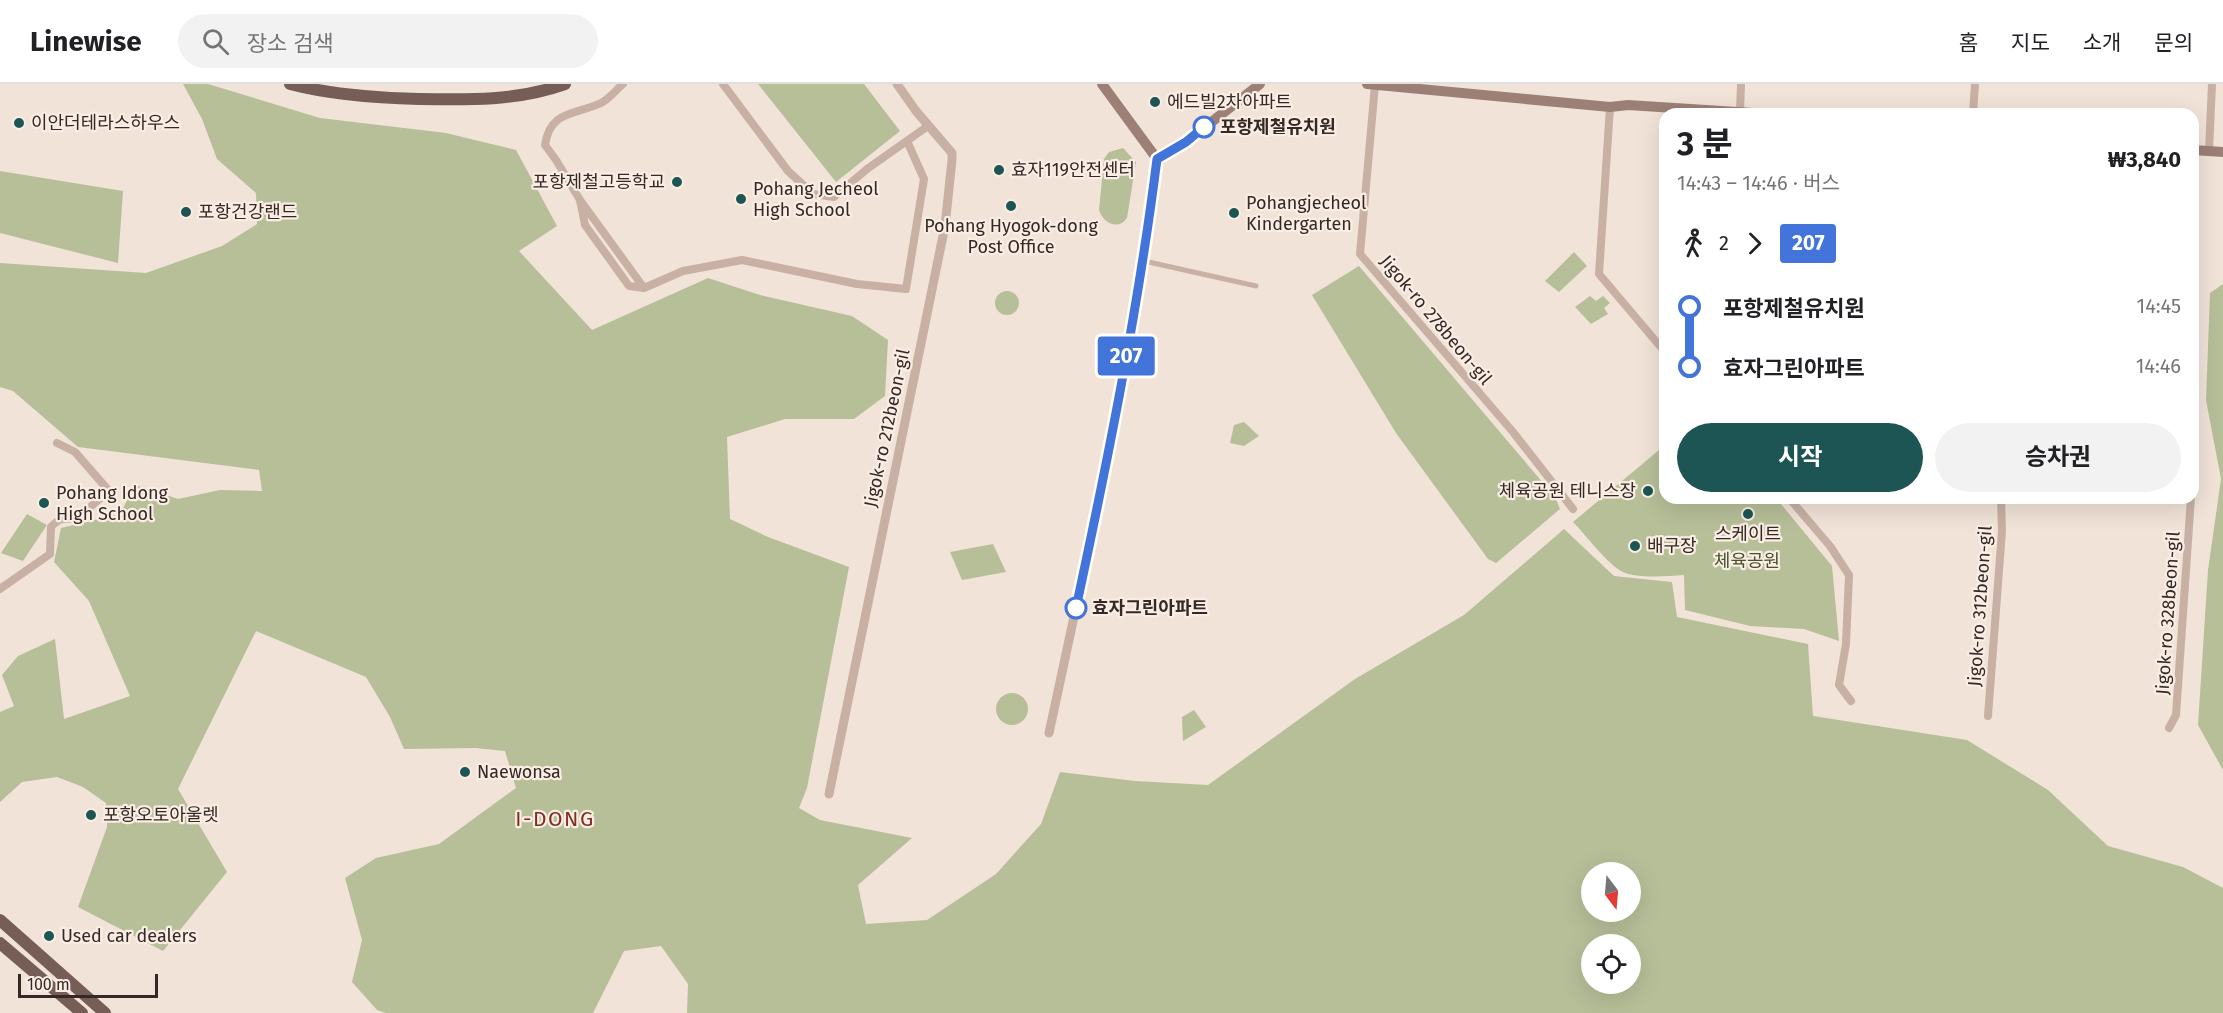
<!DOCTYPE html>
<html lang="ko">
<head>
<meta charset="utf-8">
<style>
  body { margin:0; font-family:"Fira Sans","Noto Sans KR",sans-serif; background:#f2f2f2; color:#202124; height:100vh; display:flex; flex-direction:column; font-size:22px; white-space:nowrap }
  * { box-sizing:border-box; margin:0 }
  p { font-size:20px; color:#757577 }
  .icon { flex:none; width:33px; height:33px; fill:none; stroke:currentColor; stroke-width:2; stroke-linecap:round; stroke-linejoin:round }
  .map { position:relative; flex:1; overflow:hidden }
  .side { position:absolute; left:1659px; top:24px; width:540px; height:396px; display:flex; flex-direction:column; background:#fff; border-radius:18px; box-shadow:0 6px 24px #0002 }
  .side>* { flex:none }
  .badge { padding:0 12px; border-radius:4px; font-size:21px; line-height:39px }
  .needle { width:39px; rotate:164deg }
  .tools { position:absolute; left:1581px; top:778px; display:grid; gap:12px }
  .tools a { display:grid; place-items:center; width:60px; height:60px; border-radius:50%; background:#fff; box-shadow:0 6px 24px #0002; font-size:30px }
  .scale { position:absolute; left:18px; bottom:15px; width:140px; box-sizing:border-box; padding-left:6px; border:3px solid #342926; border-top:0; font-size:16px; line-height:21px; white-space:nowrap; color:#342926; -webkit-text-stroke:4px #f9ede4; paint-order:stroke }
  .map>.badge { position:absolute; translate:-50% -50%; box-shadow:0 0 0 3px #fff }
  .legs { display:flex; align-items:center; gap:9px; height:66px; padding:0 18px; font-size:20px }
  .legs p { margin-inline-start:auto }
  .headline { display:flex; align-items:center; justify-content:space-between; height:102px; padding:0 18px }
  h1 { font-size:33px; font-weight:700; line-height:45px }
  .primary-button { display:flex; gap:12px; margin-top:auto; padding:12px 18px }
  .primary-button a { flex:1; height:69px; border-radius:36px; background:#1c5554; color:#fff; font-size:24px; font-weight:700; line-height:69px; text-align:center }
  .primary-button a+a { background:#f2f2f2; color:#202124 }
  ul { padding:0 18px; list-style:none }
  li { display:flex; align-items:center; gap:21px; height:60px; font-size:22px }
  li i { display:grid; place-items:center; width:9px; height:100%; margin:0 8px; background:currentColor }
  li i::after { content:''; width:15px; height:15px; margin:-8px; border:4px solid; border-radius:50%; background:#fff }
  li p { margin-inline-start:auto }
  li:first-child i { background:linear-gradient(#0000 50%,currentColor 0) }
  li:last-child i { background:linear-gradient(currentColor 50%,#0000 0) }
  header { display:flex; align-items:center; gap:36px; box-sizing:border-box; height:84px; padding:0 30px; background:#fff; border-bottom:2px solid #e0e0e0 }
  header strong { font-size:28px }
  nav { display:flex; gap:33px; margin-inline-start:auto; font-size:21px }
  .search { width:420px; height:54px; background:#f2f2f2; display:flex; align-items:center; gap:15px; box-sizing:border-box; padding:0 21px; border-radius:33px; color:#757577; font-size:22px }
  .map>svg:first-child { display:block }
</style>
</head>
<body>
<header>
<strong>Linewise</strong>
<div class="search"><svg class="icon" aria-label="search" viewBox="0 0 24 24"><circle cx="10" cy="10" r="6"/><path d="M15 15l6 6"/></svg>장소 검색</div>
<nav><a>홈</a><a>지도</a><a>소개</a><a>문의</a></nav>
</header>
<div class="map">
<svg width="2223" height="929" viewBox="0 0 2223 929">
  <rect width="100%" height="100%" fill="#f1e3d8"/>
  <path fill="#b6bf98" fill-rule="evenodd" d="M183 0H208L320 34 446 49 516 66 557 142 519 167 592 246 708 194 760 211 852 232 888 256 885 312 854 335H785L727 353 730 435 768 453 849 483 807 704 799 724 820 736 912 754 858 801 866 840 927 836 996 790 1041 740 1060 688 1135 697 1208 701 1355 595 1464 531 1564 445 1614 492 1672 498 1677 533 1808 560 1813 632 1967 656 2048 706 2108 762 2183 783 2223 804V929H687L688 900 661 862 624 867 593 929H386L377 926 352 898 362 856 345 794 376 774 439 760 516 704 505 667 475 664 404 665 390 633 366 593 256 547 178 705 227 788 163 867 78 823 107 743 106 719 83 703 57 693 22 698 0 718V628L14 622 2 591 18 572 55 555 64 635 130 612 89 517 54 478 61 444 120 430 135 401 178 415 220 406 262 407 259 386 78 363 13 307 0 303V179L146 189 222 162 257 140 256 109 217 75 202 35ZM1592 789H1630V828H1592ZM1592 861H1630V900H1592Z
    M758 0H864L900 47 836 98Z
    M1123 64 1136 78 1127 134C1118 147 1103 139 1099 126L1104 75 1109 68Z
    M0 87 123 107 118 179 0 149Z
    M1574 168 1587 182 1559 208 1545 197Z
    M1359 182 1555 413 1560 425 1496 479 1488 475 1396 349 1312 211Z
    M2223 200V686L2198 641 2208 486 2221 395 2206 316 2210 209Z
    M995 219a12 12 0 1 1 24 0a12 12 0 1 1-24 0Z
    M1590 212 1596 217 1603 212 1610 219 1604 224 1608 230 1591 240 1575 223Z
    M1244 338 1259 352 1244 362 1230 359 1234 341Z
    M1665 361V414H1776L1832 482 1839 557 1804 545 1750 542 1685 526 1684 491C1666 492 1639 495 1623 488 1609 482 1585 450 1573 438Z
    M27 430 47 441 23 477 1 469Z
    M993 460 1006 488 962 496 950 468Z
    M996 625a16 16 0 1 1 32 0a16 16 0 1 1-32 0Z
    M1194 626 1206 643 1183 657 1182 633Z"/>
  <g fill="none" stroke-linecap="round" stroke-linejoin="round">
    <path stroke="#c8b1a4" stroke-width="5" d="M1144 177 1256 202"/>
    <path stroke="#c8b1a4" stroke-width="8" d="M623 0C616 6 609 15 601 19 576 31 550 26 545 61L556 76 580 116 644 204
      M723 0 788 87 813 110 834 113 867 85 928 42
      M1375 1 1360 170 1513 348 1573 425
      M1610 23 1599 190 1665 268
      M1740 27 1741 0
      M1973 30 1975 0
      M2209 67 2212 0
      M580 116 585 141 629 202 644 204 683 187 742 176 857 200 906 205 924 95 907 57
      M2193 374V376
      M1789 414 1830 462 1849 491 1846 560 1839 601 1851 617
      M0 505 50 470 51 443C59 434 64 434 76 435L109 407 75 368 57 359
      M1988 632 2002 447 2001 414
      M2169 644 2176 631 2191 414"/>
    <path stroke="#c8b1a4" stroke-width="9" d="M1049 649C1090 459 1132 268 1157 75
      M829 710 945 142 952 76V69L916 27 897 0"/>
    <path stroke="#9c8076" stroke-width="10" d="M1102 0 1157 75 1186 58 1260 0
      M1367 0 1610 23 1628 21 1768 30
      M2193 66 2223 68"/>
    <path stroke="#765e57" stroke-width="12" d="M290 0C332 11 375 14 419 15 469 16 517 17 565 0
      M0 836 105 929
      M0 859 82 929"/>
  </g>
  <g fill="none" stroke-linecap="round" stroke-linejoin="round">
    <g stroke="#fff" stroke-width="14">
      <path id="line-1" d="M1076 524C1108 375 1138 226 1157 75L1186 58 1204 43"/>
    </g>
    <use href="#line-1" stroke="#4374d9" stroke-width="9"/>
  </g>
  <g fill="#1c5554" stroke="#f9ede4" stroke-width="2">
    <circle cx="1155" cy="18" r="6"/>
    <circle cx="19" cy="39" r="6"/>
    <circle cx="999" cy="86" r="6"/>
    <circle cx="677" cy="98" r="6"/>
    <circle cx="741" cy="115" r="6"/>
    <circle cx="1011" cy="122" r="6"/>
    <circle cx="186" cy="128" r="6"/>
    <circle cx="1234" cy="129" r="6"/>
    <circle cx="1648" cy="407" r="6"/>
    <circle cx="44" cy="419" r="6"/>
    <circle cx="1748" cy="430" r="6"/>
    <circle cx="1635" cy="462" r="6"/>
    <circle cx="465" cy="688" r="6"/>
    <circle cx="91" cy="731" r="6"/>
    <circle cx="49" cy="852" r="6"/>
  </g>
  <g fill="#fff" stroke="#4374d9" stroke-width="3">
    <circle cx="1204" cy="43" r="10"/>
    <circle cx="1076" cy="524" r="10"/>
  </g>
  <g text-anchor="middle" stroke-width="4.5" stroke-linejoin="round" paint-order="stroke">
    <g font-size="18" fill="#342926" stroke="#f9ede4" text-anchor="start">
      <text x="1167" y="24">에드빌2차아파트</text>
      <text x="31" y="45">이안더테라스하우스</text>
      <text x="1011" y="92">효자119안전센터</text>
      <text x="665" y="104" text-anchor="end">포항제철고등학교</text>
      <text x="753" y="111">Pohang Jecheol<tspan x="753" dy="21">High School</tspan></text>
      <text x="1246" y="125">Pohangjecheol<tspan x="1246" dy="21">Kindergarten</tspan></text>
      <text x="198" y="134">포항건강랜드</text>
      <text x="1011" y="148" text-anchor="middle">Pohang Hyogok-dong<tspan x="1011" dy="21">Post Office</tspan></text>
      <text x="1636" y="413" text-anchor="end">체육공원 테니스장</text>
      <text x="56" y="415">Pohang Idong<tspan x="56" dy="21">High School</tspan></text>
      <text x="1748" y="456" text-anchor="middle">스케이트</text>
      <text x="1647" y="468">배구장</text>
      <text x="477" y="694">Naewonsa</text>
      <text x="103" y="737">포항오토아울렛</text>
      <text x="61" y="858">Used car dealers</text>
    </g>
    <g font-size="18" font-weight="bold" fill="#342926" stroke="#f9ede4" text-anchor="start">
      <text x="1220" y="49">포항제철유치원</text>
      <text x="1092" y="530">효자그린아파트</text>
    </g>
    <g font-size="18" fill="#342926" stroke="#f9ede4">
      <text transform="translate(1436 236) rotate(50)" y="6">Jigok-ro 278beon-gil</text>
      <text transform="translate(887 344) rotate(-78)" y="6">Jigok-ro 212beon-gil</text>
      <text transform="translate(1980 522) rotate(-86)" y="6">Jigok-ro 312beon-gil</text>
      <text transform="translate(2168 529) rotate(-86)" y="6">Jigok-ro 328beon-gil</text>
    </g>
    <g font-size="18" fill="#47522a" stroke="#f9ede4">
      <text x="1747" y="483">체육공원</text>
    </g>
    <g font-size="21" letter-spacing="1.5" fill="#822e1f" stroke="#f9ede4">
      <text x="555" y="742">I-DONG</text>
    </g>
  </g>
</svg>
<div class="tools">
<a><svg class="needle" viewBox="-14 -14 28 28"><path d="M0-13l5 13h-10z" fill="#e53935"/><path d="M0 13l5-13h-10z" fill="#757577"/></svg></a>
<a><svg class="icon" aria-label="locate" viewBox="0 0 24 24"><circle cx="12" cy="12" r="6"/><path d="M12 2v4M12 18v4M2 12h4M18 12h4"/></svg></a>
</div>
<div class="scale">100 m</div>
<b class="badge" style="left:1126px;top:272px;background:#4374d9;color:#fff">207</b>
<section class="side">
<div class="headline"><div><h1>3 분</h1><p>14:43 – 14:46 · 버스</p></div><b>₩3,840</b></div>
<div class="legs"><svg class="icon" aria-label="walk" viewBox="0 0 24 24"><circle cx="13" cy="4" r="2"/><path d="M13 8l-2 6 4 7M11 14l-3 7M7 12l3-4h3l4 4"/></svg>2<svg class="icon" aria-label="forward" viewBox="0 0 24 24"><path d="M9 5l7 7-7 7"/></svg><b class="badge" style="background:#4374d9;color:#fff">207</b></div>
<ul>
<li><i style="color:#4374d9"></i><b>포항제철유치원</b><p>14:45</p></li>
<li><i style="color:#4374d9"></i><b>효자그린아파트</b><p>14:46</p></li>
</ul>
<div class="primary-button"><a>시작</a><a>승차권</a></div>
</section>
</div>
</body>
</html>
